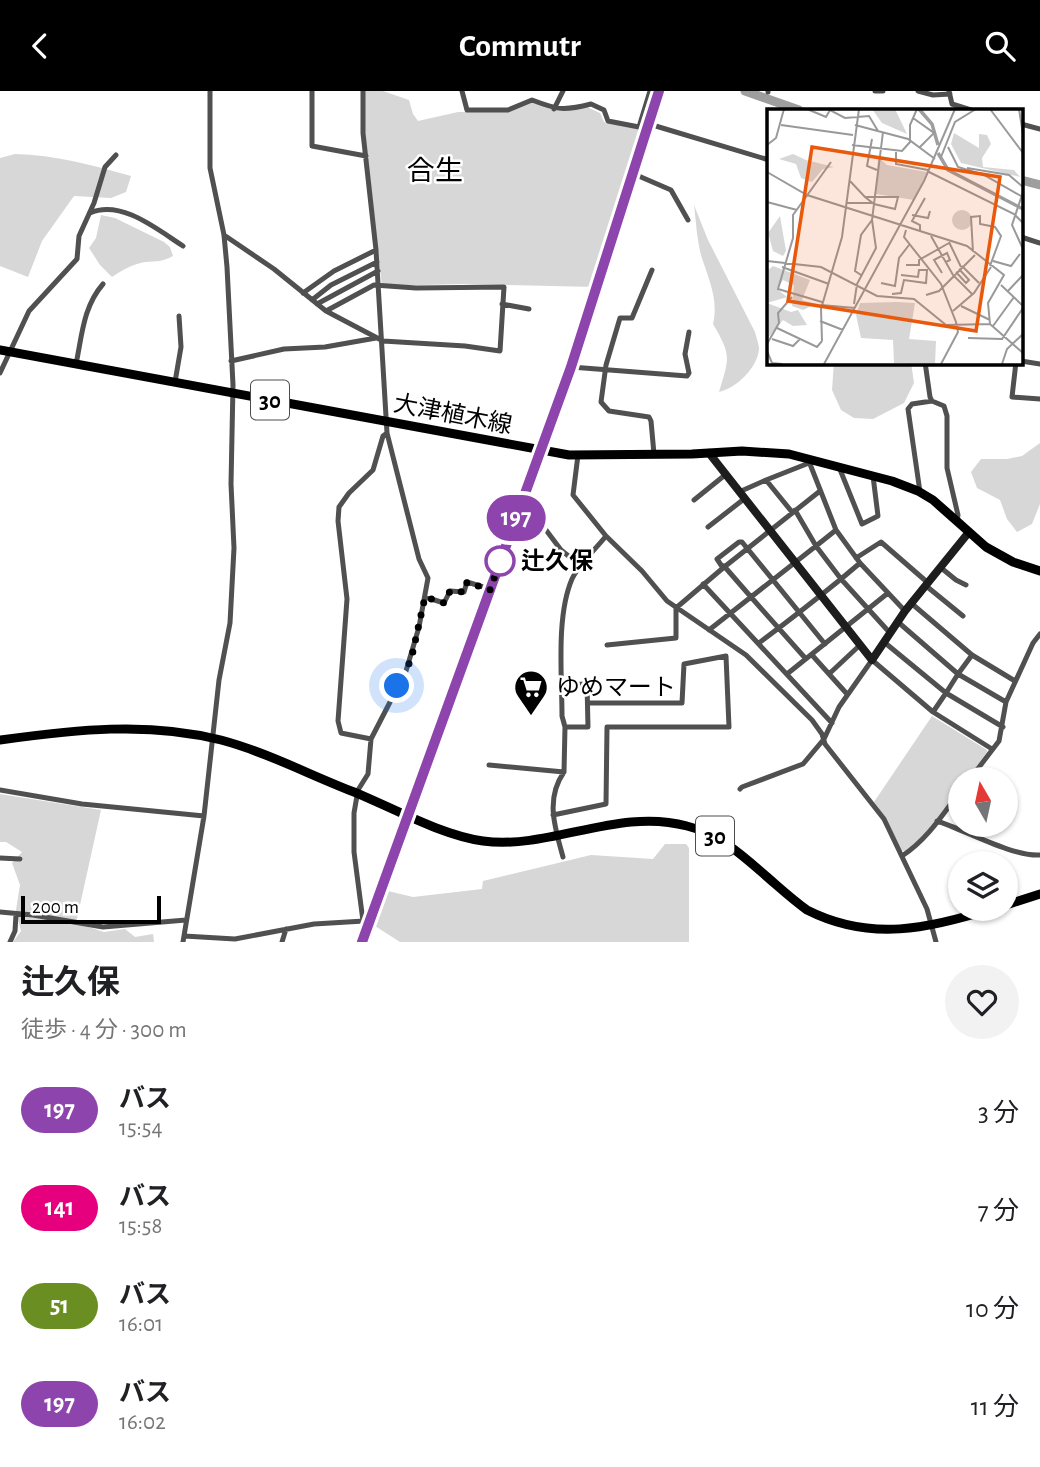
<!DOCTYPE html>
<html lang="ja">
<head>
<meta charset="utf-8">
<style>
  body { margin:0; font-family:"Alegreya Sans","Noto Sans JP",sans-serif; background:#f2f2f2; color:#202124; height:100vh; display:flex; flex-direction:column; font-size:26px; white-space:nowrap }
  * { box-sizing:border-box; margin:0 }
  p { font-size:23px; color:#757577 }
  .icon { flex:none; width:38px; height:38px; fill:none; stroke:currentColor; stroke-width:2; stroke-linecap:round; stroke-linejoin:round }
  .map { position:relative; height:851px; overflow:hidden }
  .drawer { display:flex; flex-direction:column; background:#fff; flex:1 }
  .drawer>* { flex:none }
  .badge { padding:0 14px; border-radius:23px; font-size:24px; line-height:46px }
  .needle { width:46px; rotate:351deg }
  .fabs { position:absolute; left:948px; top:676px; display:grid; gap:14px }
  .fabs a { display:grid; place-items:center; width:70px; height:70px; border-radius:50%; background:#fff; box-shadow:0 2px 5px #0004; font-size:35px }
  .scale { position:absolute; left:21px; bottom:18px; width:140px; box-sizing:border-box; padding-left:7px; border:4px solid #000; border-top:0; font-size:19px; line-height:24px; white-space:nowrap; color:#000; -webkit-text-stroke:5px #fff; paint-order:stroke }
  .you { position:absolute; width:35px; height:35px; margin:-18px; border:5px solid #fff; border-radius:50%; background:#1a73e8; box-shadow:0 0 0 10px #1a73e833 }
  .map>.badge { position:absolute; translate:-50% -50%; box-shadow:0 0 0 4px #fff }
  .round { display:grid; place-items:center; flex:none; width:74px; height:74px; border-radius:37px; background:#f2f2f2 }
  .headline { display:flex; align-items:center; justify-content:space-between; height:119px; padding:0 21px }
  h1 { font-size:33px; font-weight:700; line-height:52px }
  ul { padding:0; list-style:none }
  li { display:flex; align-items:center; gap:21px; height:98px; padding:0 21px }
  li div { flex:1 }
  li b { display:block; font-size:26px }
  li em { font-style:normal }
  li .badge { min-width:77px; font-weight:700; text-align:center }
  header { display:flex; justify-content:space-between; align-items:center; height:91px; padding:0 21px; background:#000; color:#fff; font-size:32px; font-weight:700 }
  .map>svg:first-child { display:block }
</style>
</head>
<body>
<header><svg class="icon" aria-label="back" viewBox="0 0 24 24"><path d="M15 5l-7 7 7 7"/></svg>Commutr<svg class="icon" aria-label="search" viewBox="0 0 24 24"><circle cx="10" cy="10" r="6"/><path d="M15 15l6 6"/></svg></header>
<div class="map">
<svg width="1040" height="851" viewBox="0 0 1040 851">
  <rect width="100%" height="100%" fill="#fff"/>
  <path fill="#d7d7d7" d="M365 0H383L409 9 413 23 418 30 458 21H508L532 10C555 20 562 22 587 16L600 22 604 31 639 38 641 47 595 196 463 193 382 195 365 42Z
    M15 63C55 64 92 74 131 85L126 101 111 107 74 105 42 150 28 186 0 175V67Z
    M694 114 708 149 755 241C756 246 759 253 759 258 757 278 736 297 719 301 729 267 732 265 713 233 719 208 708 187 701 164 697 148 696 131 694 114Z
    M101 124 115 127 164 151 170 156 173 165C162 171 157 170 145 171 133 173 122 179 112 186L100 174 89 157 96 147Z
    M834 271H911L914 292 904 312 873 328 854 327 841 319 832 299Z
    M1040 352V413L1032 433 1017 441 1007 428 1000 409 977 397 971 381 981 368H1007L1022 365Z
    M932 625 987 659V661L967 688H961V696C945 717 928 748 905 760L901 759 886 727 874 711Z
    M0 703 101 719 76 832 104 841 125 838 135 846 153 843 154 851H13L21 840 16 819 20 794 12 772 22 761 6 751H0Z
    M665 753H686L689 757V851H400L375 835 388 800 413 806 482 798 483 790 591 764 653 768Z"/>
  <g fill="none" stroke-linecap="round" stroke-linejoin="round">
    <path stroke="#9e9e9e" stroke-width="9" d="M745 0 799 19
      M1021 89 1040 94"/>
    <path stroke="#505050" stroke-width="5" d="M312 0V55L366 65
      M462 0 467 19H508L532 9C558 19 564 20 591 13L604 19 608 30 639 36 650 0
      M875 0H883
      M918 0 933 4 950 3
      M949 0 952 13 971 19
      M768 1V0
      M554 18 563 0
      M649 33 769 69
      M1021 33 1040 38
      M634 83 671 99 688 129
      M90 122C121 108 158 139 183 155
      M224 144 274 178 326 220 383 250 465 255 500 260 504 196 416 197 374 194 326 220
      M1021 146 1040 152
      M652 179 632 227H620L606 274 601 311 609 320 649 326 651 330 654 363
      M303 202 334 180 376 159
      M312 209 331 194 377 171
      M317 213 378 180
      M502 213 529 218
      M231 270 284 258 325 256 376 247
      M1021 270 1040 273
      M925 271 930 306 932 310 944 315 947 325V377L958 424 957 431
      M1016 271 1012 306 1040 308
      M76 273C82 245 83 216 103 193
      M571 276 687 285 689 282 685 263 689 241
      M0 282 29 220 77 168 79 145 94 112 105 76 116 64
      M175 291 181 256 179 225
      M578 364 573 404 606 445 642 480 667 510 746 564 812 629 822 643 825 653 884 728 927 818 936 851
      M808 368 836 439 860 472 905 520
      M839 376 862 433 878 425 873 385
      M739 401 766 389
      M920 401 908 318 912 313 932 310
      M694 409 725 384
      M795 419 816 455 836 439
      M518 420 540 431 561 459 581 475
      M792 421 766 389 809 372
      M708 436 744 408
      M856 467 881 451 927 491
      M554 472 561 459
      M860 472 841 488 890 542
      M940 476 956 489 966 494
      M723 477 717 468 739 451H742L825 553
      M703 493 832 632
      M925 494 963 525
      M425 506 444 512 450 500 464 501 467 491 490 498
      M911 512 972 564 1015 590
      M709 539 751 506 724 475
      M884 551 946 602 958 583 898 531
      M759 552C787 531 814 510 841 488L816 455 751 506 806 568
      M607 554 676 547V517L723 477 820 400
      M812 564 829 583
      M972 564 958 583 1006 611
      M787 583 888 502
      M562 594 587 593 588 636H565
      M847 603 829 583 860 554
      M933 621 946 602 1003 636
      M371 648 341 642 338 630 347 508 338 430 339 416 349 402 373 379 383 345 387 342
      M489 674 564 681 565 636 562 625C562 585 556 525 572 488 579 473 595 459 606 445
      M970 688 999 650 1006 611 1033 552 1040 543
      M740 698 742 696 803 673 824 648 839 616 872 569 933 621 992 658
      M0 699 82 713 204 725
      M553 724 606 713 607 636H729L726 565 684 573 682 612H588
      M937 730C965 739 1013 766 1040 764
      M902 765C927 749 943 723 961 699
      M563 766C555 737 545 708 564 681
      M0 767 20 768
      M0 821 33 824 103 836 186 829
      M363 830 354 761V722L358 699 368 683 371 648 406 580 419 536 428 487 419 468 387 342 376 159 363 42V0
      M184 845 235 848 314 833 364 830
      M10 851 15 840 16 824
      M183 851 204 725 219 589 230 532 234 457 231 393 233 294 227 176 224 144 210 77V0
      M282 851 286 838"/>
    <path stroke="#1d1d1d" stroke-width="8" d="M709 362 872 569 905 520 969 441"/>
    <path stroke="#000" stroke-width="9" d="M0 259 569 364 692 363 742 360 789 363 892 390 918 400 933 409 986 456 1013 471 1040 480
      M0 649C74 639 147 630 221 649 266 661 310 684 354 701 393 717 441 744 483 750 551 759 618 716 687 735 719 743 742 764 766 785 780 797 793 809 807 819 870 851 929 838 994 817
      M1006 814 1040 803"/>
    <path stroke="#000" stroke-width="10" d="M362 851 571 276 659 0"/>
  </g>
  <g fill="none" stroke-linecap="round" stroke-linejoin="round">
    <g stroke="#fff" stroke-width="16">
      <path id="line" d="M362 851 571 276 659 0"/>
    </g>
    <use href="#line" stroke="#8e44ad" stroke-width="10"/>
    <path stroke="#000" stroke-width="7" stroke-dasharray="0 12.6" d="M397 595 411 569 425 506 444 512 450 500 464 501 467 491 490 499 500 470"/>
  </g>
  <defs>
    <g id="supermarket-pin" transform="scale(1.75)"><path d="M0 17L-7.5 6A9.5 9.5 0 1 1 7.5 6Z" fill="#000" stroke="#fff"/><path d="M-6-5.5h2.5l.6 2H6L4.5 2H-2.5L-4.4-4H-6ZM-1.5 3.2a1.3 1.3 0 1 0 .1 0ZM3 3.2a1.3 1.3 0 1 0 .1 0Z" fill="#fff"/></g>
  </defs>
  <g fill-rule="evenodd">
    <use href="#supermarket-pin" x="531" y="596"/>
  </g>
  <circle fill="#fff" stroke="#8e44ad" stroke-width="3.5" cx="500" cy="470" r="14"/>
  <g text-anchor="middle" stroke-width="5" stroke-linejoin="round" paint-order="stroke">
    <g fill="#fff" stroke="#4c4c4c" stroke-width="2">
      <rect x="251" y="289.5" width="38" height="39" rx="5"/>
      <rect x="696" y="725.5" width="38" height="39" rx="5"/>
    </g>
    <g font-size="23" font-weight="bold" fill="#000">
      <text x="270" y="317">30</text>
      <text x="715" y="753">30</text>
    </g>
    <g font-size="24" fill="#000" stroke="#fff">
      <text transform="translate(453 323) rotate(11)" y="8">大津植木線</text>
    </g>
    <g font-size="24" font-weight="bold" fill="#000" stroke="#fff" text-anchor="start">
      <text x="521" y="478">辻久保</text>
    </g>
    <g font-size="24" fill="#000" stroke="#fff" text-anchor="start">
      <text x="556" y="604">ゆめマート</text>
    </g>
    <g font-size="28" fill="#000" stroke="#fff">
      <text x="435" y="89">合生</text>
    </g>
  </g>
  <g transform="translate(767 18)">
    <rect width="256" height="256" fill="#fff"/>
    <path d="M105 0H128L140 25 115 14ZM187 24 212 39V25L220 26 224 35 215 49 216 58 247 61 253 68 194 54 184 35ZM26 45 39 51 67 58 56 60 45 73 34 69 29 55 12 50ZM111 48 120 56 160 63 147 91 109 85ZM185 111a10 10 0 1 1 20 0a10 10 0 1 1-20 0ZM13 107 19 142 16 147 6 142 1 124ZM6 157 43 171 35 191 49 195 36 201 25 197 27 176 16 171 10 180 20 188 0 194 24 203 31 201 40 216 26 217 16 211 1 229 0 226V162ZM130 193 148 194 142 230 169 232 168 255 127 254 126 231 94 229 89 206 93 194Z" fill="#d7d7d7"/>
    <path fill="none" stroke="#9e9e9e" stroke-width="3.5" d="M152 0 165 15 171 36M171 44 181 61 256 100"/>
    <path fill="none" stroke="#999" stroke-width="2" d="M40 0 59 8 63 1 78 9 102 7 111 22M223 0 256 44M252 0 256 25M146 9 167 24 152 39M14 16 86 26M88 16 141 30 168 50M105 30 100 57 110 61M0 36 9 29 17 0M85 36 135 42 143 33V16L150 0M181 38 191 58 217 66 254 87M129 43V55L161 61M174 48 188 13 209 0M200 59 242 66 256 78M0 63 40 86 200 137 237 166 221 194 223 215M162 63 247 105 256 114M82 71 98 88 107 95 128 100 131 88H98M256 83 245 116 256 140M0 93 30 101M79 94H106M145 106 161 109 163 102M139 121 137 128 174 175 189 213 191 223 174 255M153 123V116L145 112 158 89M164 127 186 166 206 186M182 133 194 158M206 143 204 108 213 107V115L228 118 234 127 223 157M0 152 54 158 110 187 147 190 179 216 223 215 256 244M226 152 244 157 253 145M139 156H152V151L182 134M195 157 212 174M15 158 62 175M189 163 199 174 202 171 192 160M175 164 167 151 180 144 183 151 179 153M94 166 88 162 94 126 105 111M114 174 128 177 132 149 142 136M234 176 256 197M241 182 256 166M125 185 134 184 137 171 159 174 160 161H152L151 168 134 166M159 186 172 182 208 146M55 193 11 180 26 129V106L64 53M87 195 90 175 109 139 105 111 116 23M54 196 88 199M194 197 223 211M186 202 207 184 224 158M53 212 76 221M226 217 247 188M10 219 50 238 55 232M201 229 235 230 256 199M5 230 26 237 33 230M55 232 54 200 75 128 92 0M0 235 12 214 11 204 25 188M0 242 5 254 15 255M57 255 157 72 188 0M235 255 240 240 256 225"/>
    <path fill="#e8590c" fill-opacity="0.15" stroke="#e8590c" stroke-width="3.5" d="M45 38 233 68 209 222 21 192Z"/>
    <rect width="256" height="256" fill="none" stroke="#000" stroke-width="3.5"/>
  </g>
</svg>
<div class="fabs">
<a><svg class="needle" viewBox="-14 -14 28 28"><path d="M0-13l5 13h-10z" fill="#e53935"/><path d="M0 13l5-13h-10z" fill="#757577"/></svg></a>
<a><svg class="icon" aria-label="layers" viewBox="0 0 24 24"><path d="M12 4l9 5-9 5-9-5zM3 14l9 5 9-5"/></svg></a>
</div>
<div class="scale">200 m</div>
<div class="you" style="left:397px;top:595px"></div>
<b class="badge" style="left:516px;top:427px;background:#8e44ad;color:#fff">197</b>
</div>
<section class="drawer">
<div class="headline"><div><h1>辻久保</h1><p>徒歩 · 4 分 · 300 m</p></div><a class="round"><svg class="icon" aria-label="heart" viewBox="0 0 24 24"><path d="M12 20l-8-8c-3-5 5-10 8-4 3-6 11-1 8 4z"/></svg></a></div>
<ul>
<li><span class="badge" style="background:#8e44ad;color:#fff">197</span><div><b>バス</b><p>15:54</p></div><em>3 分</em></li>
<li><span class="badge" style="background:#e6007e;color:#fff">141</span><div><b>バス</b><p>15:58</p></div><em>7 分</em></li>
<li><span class="badge" style="background:#6b8e23;color:#fff">51</span><div><b>バス</b><p>16:01</p></div><em>10 分</em></li>
<li><span class="badge" style="background:#8e44ad;color:#fff">197</span><div><b>バス</b><p>16:02</p></div><em>11 分</em></li>
</ul>
</section>
</body>
</html>
